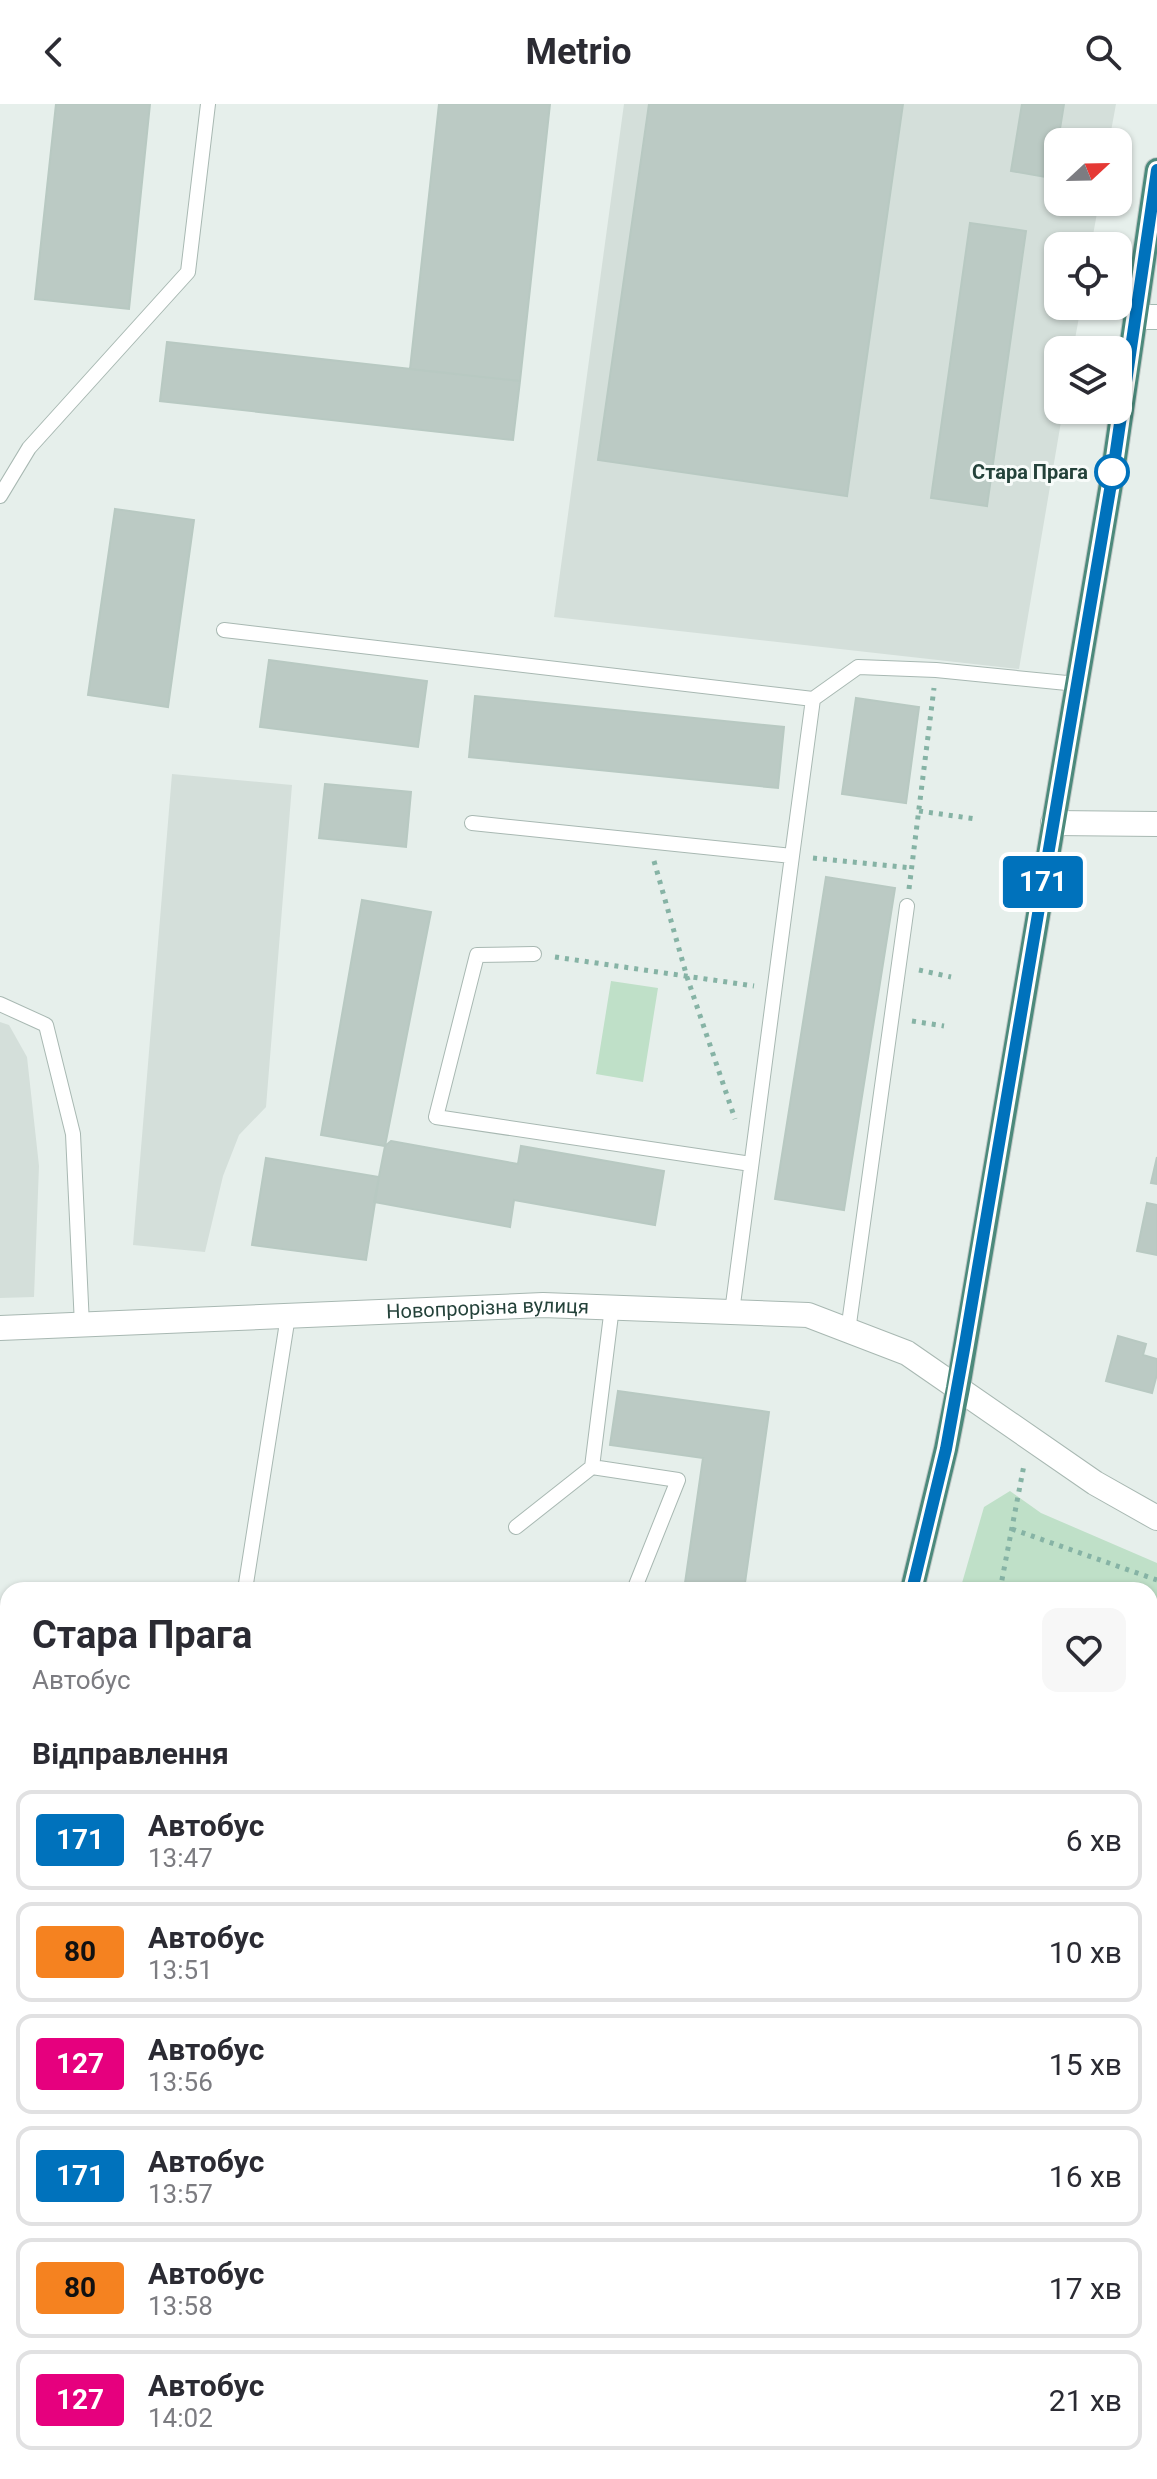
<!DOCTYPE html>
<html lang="uk">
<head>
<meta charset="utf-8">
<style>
  body { margin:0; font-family:Roboto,sans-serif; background:#f7f7f7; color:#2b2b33; height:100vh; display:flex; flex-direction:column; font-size:30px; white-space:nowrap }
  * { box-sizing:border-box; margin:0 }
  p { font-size:26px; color:#7c7c81 }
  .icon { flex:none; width:44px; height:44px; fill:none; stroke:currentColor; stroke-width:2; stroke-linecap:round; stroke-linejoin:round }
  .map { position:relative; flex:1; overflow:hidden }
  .details { position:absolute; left:0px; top:1478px; width:1158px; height:898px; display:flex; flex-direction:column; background:#fff; border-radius:24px 24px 0 0; box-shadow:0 2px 6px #0004 }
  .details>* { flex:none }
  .badge { padding:0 16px; border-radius:6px; font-size:28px; line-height:52px }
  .needle { width:52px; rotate:68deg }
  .controls { position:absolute; left:1044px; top:24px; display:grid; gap:16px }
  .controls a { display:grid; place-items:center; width:88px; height:88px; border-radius:16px; background:#fff; box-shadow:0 2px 6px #0004; font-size:40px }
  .map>.badge { position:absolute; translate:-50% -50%; box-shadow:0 0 0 4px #fff }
  h2 { padding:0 32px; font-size:30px; line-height:72px }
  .round { display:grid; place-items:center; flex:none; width:84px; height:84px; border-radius:16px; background:#f7f7f7 }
  .head { display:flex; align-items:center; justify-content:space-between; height:136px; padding:0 32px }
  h1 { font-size:38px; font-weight:700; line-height:60px }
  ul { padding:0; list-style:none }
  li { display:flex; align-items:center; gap:24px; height:100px; margin:0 16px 12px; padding:0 16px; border:4px solid #e1e1e2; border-radius:16px }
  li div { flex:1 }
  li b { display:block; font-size:30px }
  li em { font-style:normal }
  li .badge { min-width:88px; font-weight:700; text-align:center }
  header { display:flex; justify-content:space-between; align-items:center; height:104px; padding:0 32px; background:#fff; font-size:36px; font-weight:700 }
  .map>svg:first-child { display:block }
</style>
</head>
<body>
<header><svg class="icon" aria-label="back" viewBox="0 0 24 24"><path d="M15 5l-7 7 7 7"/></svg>Metrio<svg class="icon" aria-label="search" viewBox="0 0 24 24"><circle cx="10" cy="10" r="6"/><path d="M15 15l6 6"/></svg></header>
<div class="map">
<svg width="1157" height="2375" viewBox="0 0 1157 2375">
  <rect width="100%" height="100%" fill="#e6efeb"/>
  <path fill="#d4dfda" d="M624 0H1116L1109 38H1058V98H1099L1091 142H1058V202H1081L1073 246H1058V306H1063L1019 565 554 513Z
    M172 670 292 681 266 1003 239 1031 223 1072 205 1148 133 1141Z
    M0 918 9 921 27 953 39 1062 34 1193 0 1194Z"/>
  <path fill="#bfe0c8" d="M611 877 658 884 643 978 596 970Z
    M1010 1387 1041 1409 1157 1459V1581L1150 1586V1486H960L984 1403Z"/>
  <path fill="#bbcac4" stroke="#b8c9c2" stroke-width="2" d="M56 0H150L129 205 35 195Z
    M439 0H550L520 277 410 265Z
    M649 0H903L847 392 598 356Z
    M1022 0H1064L1052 74 1011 67Z
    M970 119 1026 127 987 402 931 394Z
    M167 238 520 277 513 336 160 297Z
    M115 405 194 416 168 603 88 591Z
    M269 556 427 577 418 643 260 623Z
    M475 592 784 623 778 684 469 653Z
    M856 594 919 603 906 699 842 690Z
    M325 680 411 688 406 743 319 734Z
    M826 773 895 784 844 1106 775 1095Z
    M362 796 431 808 385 1042 321 1031Z
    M391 1037 518 1060 521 1042 664 1067 655 1121 514 1096 510 1123 374 1098 385 1042Z
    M1157 1053V1080L1151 1079Z
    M266 1054 379 1073 366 1156 252 1141Z
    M1147 1099 1157 1101V1151L1137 1147Z
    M1118 1232 1146 1240 1143 1251 1157 1255V1270L1152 1289 1106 1277Z
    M618 1287 769 1308 744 1486H684L703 1354 610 1341Z"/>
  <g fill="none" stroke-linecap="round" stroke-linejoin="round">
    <g stroke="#a8b8b2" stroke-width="16">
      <path id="service" d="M0 392 29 344 188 168 208 0
        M224 526 813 595
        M472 719 792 752 813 595 858 563 936 566 1077 580
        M534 850 477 851 436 1013 751 1060
        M0 900 46 921 73 1030 82 1221
        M612 1203 592 1363 678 1376 634 1486
        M732 1208 792 752
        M848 1227 907 802
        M516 1423 592 1363
        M245 1486 288 1212"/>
    </g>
    <g stroke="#a8b8b2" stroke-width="26">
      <g id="minor">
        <path d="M1053 719 1157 720"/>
        <path id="s1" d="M0 1224 543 1201 808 1211 907 1249 1095 1379 1157 1414"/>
        <path d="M1150 1603 1157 1599"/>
        <path d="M1150 1941 1157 1938"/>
      </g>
    </g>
    <g stroke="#a4bbb3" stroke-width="26">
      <path id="secondary" d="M1135 213H1157"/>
    </g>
    <g stroke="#c2cac8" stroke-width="26">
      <path id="trunk" d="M912 1486 946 1345 958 1284 1112 374 1157 66
        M466 2375 470 2368"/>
    </g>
    <path stroke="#86b3a5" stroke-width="5" stroke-dasharray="4 6" stroke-linecap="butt" d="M919 707 976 715
      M813 754 912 764
      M654 757 687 873 735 1015
      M909 785 934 584
      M555 853 754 882
      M919 866 951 873
      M912 917 944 922
      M1012 1425 1157 1476
      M1000 1486 1024 1361
      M546 2375 550 2368"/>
    <use href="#service" stroke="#fff" stroke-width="14"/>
    <use href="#minor" stroke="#fff" stroke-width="24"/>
    <use href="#secondary" stroke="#fff" stroke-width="24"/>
    <use href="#trunk" stroke="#4c8a7c" stroke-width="24"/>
  </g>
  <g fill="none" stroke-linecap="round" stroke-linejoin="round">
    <g stroke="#fff" stroke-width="18">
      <path id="line" d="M912 1486 946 1345 965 1240 1112 374 1157 66"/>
    </g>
    <use href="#line" stroke="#0072bc" stroke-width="12"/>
  </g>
  <circle fill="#fff" stroke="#0072bc" stroke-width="4" cx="1112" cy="368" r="16"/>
  <g text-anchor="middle" stroke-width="6" stroke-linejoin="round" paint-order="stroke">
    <g font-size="20" font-weight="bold" fill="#24423a" stroke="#f7fbf9" text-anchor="end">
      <text x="1088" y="375">Стара Прага</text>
    </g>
    <g font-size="20" fill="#24423a" stroke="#f7fbf9">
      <text dy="7" stroke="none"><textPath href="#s1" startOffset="488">Новопрорізна вулиця</textPath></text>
    </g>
  </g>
</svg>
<div class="controls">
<a><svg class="needle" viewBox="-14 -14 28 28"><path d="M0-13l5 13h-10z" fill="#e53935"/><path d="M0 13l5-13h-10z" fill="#7c7c81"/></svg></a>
<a><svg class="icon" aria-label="locate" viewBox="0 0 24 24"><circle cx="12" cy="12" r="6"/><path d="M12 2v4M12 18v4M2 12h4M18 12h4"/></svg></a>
<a><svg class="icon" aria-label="layers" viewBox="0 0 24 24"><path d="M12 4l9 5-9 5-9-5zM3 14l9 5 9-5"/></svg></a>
</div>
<b class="badge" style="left:1043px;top:778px;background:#0072bc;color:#fff">171</b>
<section class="details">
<div class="head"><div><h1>Стара Прага</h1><p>Автобус</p></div><a class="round"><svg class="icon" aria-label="heart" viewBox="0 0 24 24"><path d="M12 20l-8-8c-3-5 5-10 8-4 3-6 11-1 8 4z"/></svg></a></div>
<h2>Відправлення</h2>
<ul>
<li><span class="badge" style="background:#0072bc;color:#fff">171</span><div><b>Автобус</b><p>13:47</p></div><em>6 хв</em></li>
<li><span class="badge" style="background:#f58220;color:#111">80</span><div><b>Автобус</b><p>13:51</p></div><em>10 хв</em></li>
<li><span class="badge" style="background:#e6007e;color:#fff">127</span><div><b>Автобус</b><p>13:56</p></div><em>15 хв</em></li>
<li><span class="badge" style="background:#0072bc;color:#fff">171</span><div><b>Автобус</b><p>13:57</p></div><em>16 хв</em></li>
<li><span class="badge" style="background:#f58220;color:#111">80</span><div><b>Автобус</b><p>13:58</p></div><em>17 хв</em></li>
<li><span class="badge" style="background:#e6007e;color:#fff">127</span><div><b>Автобус</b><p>14:02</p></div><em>21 хв</em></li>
</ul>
</section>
</div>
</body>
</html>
